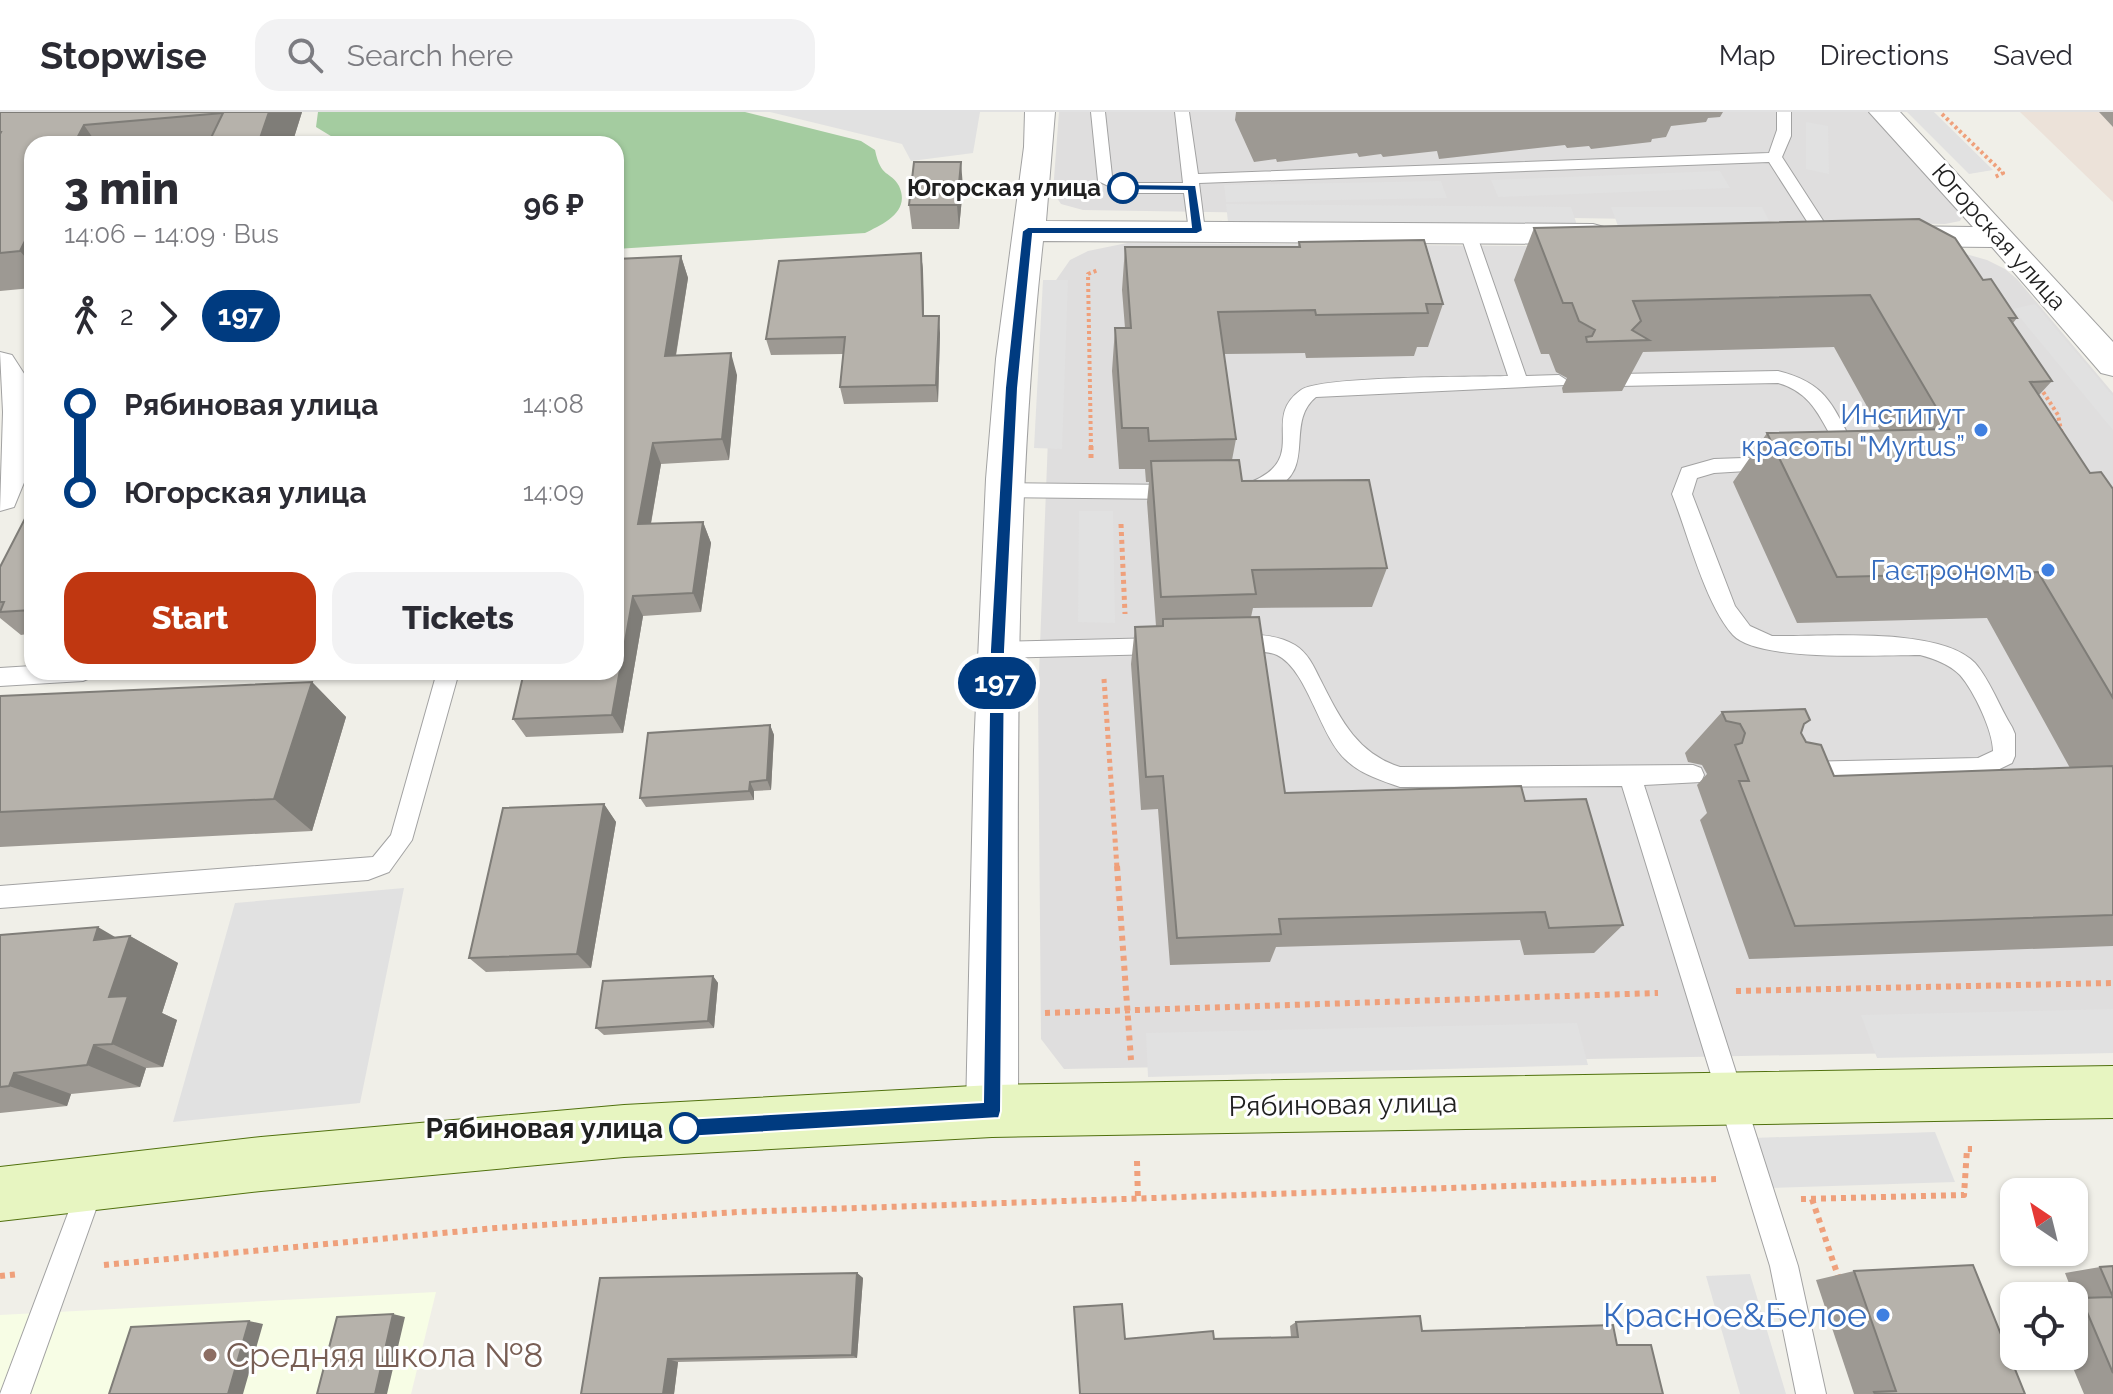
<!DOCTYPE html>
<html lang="en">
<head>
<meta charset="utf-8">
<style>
  body { margin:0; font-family:Raleway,sans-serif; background:#f2f2f3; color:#2b2b33; height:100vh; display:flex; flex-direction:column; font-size:30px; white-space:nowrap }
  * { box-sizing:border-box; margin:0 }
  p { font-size:26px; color:#7c7c81 }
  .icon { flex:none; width:44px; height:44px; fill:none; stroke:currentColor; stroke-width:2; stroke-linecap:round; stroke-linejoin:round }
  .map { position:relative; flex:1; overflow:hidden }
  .panel { position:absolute; left:24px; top:24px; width:600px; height:544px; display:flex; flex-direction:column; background:#fff; border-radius:24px; box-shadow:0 2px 6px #0004 }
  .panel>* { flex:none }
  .badge { padding:0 16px; border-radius:26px; font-size:28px; line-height:52px }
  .needle { width:52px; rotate:325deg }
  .tools { position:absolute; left:2000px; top:1066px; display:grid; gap:16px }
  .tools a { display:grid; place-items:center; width:88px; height:88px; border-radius:16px; background:#fff; box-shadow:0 2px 6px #0004; font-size:40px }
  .map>.badge { position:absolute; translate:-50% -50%; box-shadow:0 0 0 4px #fff }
  .legs { display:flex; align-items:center; gap:12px; height:88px; padding:0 40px; font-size:26px }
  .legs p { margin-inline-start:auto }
  .summary { display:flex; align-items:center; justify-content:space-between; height:136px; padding:0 40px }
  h1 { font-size:44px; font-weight:800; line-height:60px }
  .cta { display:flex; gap:16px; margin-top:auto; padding:16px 40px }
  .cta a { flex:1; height:92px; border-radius:24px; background:#c03711; color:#fff; font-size:32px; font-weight:800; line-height:92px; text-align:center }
  .cta a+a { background:#f2f2f3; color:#2b2b33 }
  ul { padding:0 40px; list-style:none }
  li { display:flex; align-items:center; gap:28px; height:88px; font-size:30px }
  li i { display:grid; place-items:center; width:12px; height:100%; margin:0 10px; background:currentColor }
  li i::after { content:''; width:20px; height:20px; margin:-10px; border:6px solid; border-radius:50%; background:#fff }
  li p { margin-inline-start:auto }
  li:first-child i { background:linear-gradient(#0000 50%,currentColor 0) }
  li:last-child i { background:linear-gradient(currentColor 50%,#0000 0) }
  header { display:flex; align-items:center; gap:48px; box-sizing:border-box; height:112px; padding:0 40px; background:#fff; border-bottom:2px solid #e1e1e2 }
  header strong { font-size:38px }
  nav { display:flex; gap:44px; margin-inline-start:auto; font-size:28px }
  .search { width:560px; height:72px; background:#f2f2f3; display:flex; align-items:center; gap:20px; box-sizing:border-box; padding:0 28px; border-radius:24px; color:#7c7c81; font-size:30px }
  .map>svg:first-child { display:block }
</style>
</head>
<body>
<header>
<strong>Stopwise</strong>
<div class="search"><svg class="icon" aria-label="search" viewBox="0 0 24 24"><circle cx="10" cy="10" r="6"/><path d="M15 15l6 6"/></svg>Search here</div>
<nav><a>Map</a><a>Directions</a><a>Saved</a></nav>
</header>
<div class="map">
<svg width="2113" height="1282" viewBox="0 0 2113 1282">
  <rect width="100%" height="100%" fill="#f0efe8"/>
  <path fill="#dfdede" d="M1059 0H1869L1958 95 1963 103 1960 109 1945 112 1083 98 1061 92 1053 80Z
    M1127 131 1948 137 1987 148 2005 157 2017 167 2113 281V937L1064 957 1041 927 1038 586 1054 171 1070 148 1088 139Z"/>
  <path fill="#f7fde5" d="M436 1180 411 1282H0V1203Z"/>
  <path fill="#ece2d9" d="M2020 0H2113V90Z"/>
  <path fill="#a4cca0" d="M318 0H745L861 29 875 38C881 67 890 58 899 74 911 100 883 112 865 121L616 137V32H344L316 15Z"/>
  <path fill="#e1e1e1" d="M770 0H980L973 41 911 49 902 32Z
    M1907 0H1934L1993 58 1969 62Z
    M1806 10 1828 14 1829 62 1806 57Z
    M1720 59 1730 76 1498 85 1491 68Z
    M1441 69 1447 86 1226 90 1224 73Z
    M1226 92 1571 95 1577 113 1228 110Z
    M1611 95H1762L1771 113 1618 114Z
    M1043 168H1068L1062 337 1034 336Z
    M2035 192 2113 284V318L2013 197Z
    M1079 399H1113L1115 511 1078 510Z
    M404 776 360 991 173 1010 235 791Z
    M2113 897V941L1877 946 1861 903Z
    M1577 911 1588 953 1148 965 1146 921Z
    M1935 1020 1955 1070 1769 1076 1753 1026Z
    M1750 1162 1786 1282H1740L1706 1164Z"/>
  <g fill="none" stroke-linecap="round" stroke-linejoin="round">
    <g stroke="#a2a2a2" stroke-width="2">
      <path id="lane" d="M1091 0H1105L1112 64 1126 71H1183L1175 0H1189L1198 62 1769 41 1777 18V0H1791V24L1782 45 1833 124 1825 129 1819 128 1769 50 1199 71 1205 119 1197 124 1189 119 1184 81H1123L1098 69Z
        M1468 116 1476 121 1526 264 1559 263 1568 269 1565 273 1316 285C1283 312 1320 361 1268 379 1259 382 1252 386 1243 383L1240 378 1243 373C1315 349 1258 308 1301 278 1319 264 1476 265 1508 264L1460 121Z
        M1778 259C1825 271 1831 290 1852 330L1845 350H1831L1829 345 1834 330C1819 303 1810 280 1778 271L1618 274 1609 268 1618 262Z
        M1773 345 1780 347 1782 352 1780 357 1714 361 1697 366 1692 382 1735 494 1750 514 1772 524C1822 525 1940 514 1975 551 1990 568 2000 596 2012 615L2015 622V644L2012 651 1981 666 1802 670 1794 667 1791 660 1794 653 1802 650 1978 646 1993 639C1993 619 1974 579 1960 563 1949 552 1935 547 1920 543 1880 543 1758 550 1733 523 1705 492 1688 422 1672 382L1682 356 1714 347Z
        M1005 371 1176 373 1186 380 1176 387 1005 385 995 378Z
        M1235 524C1255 522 1277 522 1295 533 1308 541 1314 555 1320 567 1340 606 1356 641 1400 655L1693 653 1701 656 1704 663 1701 670 1644 673 1798 1154 1826 1282H1796L1770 1154 1622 674 1400 675C1380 668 1360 662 1345 647 1319 622 1307 557 1277 543 1261 536 1243 543 1228 538L1225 532 1228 526Z
        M1160 526 1167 528 1170 534 1167 540 1160 542 998 546 991 544 988 538 991 532 998 530Z
        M32 554V560H94L90 566 83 569 0 574V556Z
        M437 560H459L412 728 389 760 368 768 0 796V774L373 745 391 723Z
        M92 1059 101 1063 105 1072 30 1282H0L79 1072 83 1063Z"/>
    </g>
    <g stroke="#a2a2a2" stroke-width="2">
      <path id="street" d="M1025 0H1055L1046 109 1593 112 1604 115 1609 122 1604 129 1593 132 1043 129C1011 418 1019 709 1018 999L1010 1017 992 1025 974 1017 966 999 974 638 986 367 996 247 1024 35Z
        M1869 0H1900L2113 230V264L2101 261 1992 135 1890 134 1879 131 1874 124 1879 117 1890 114 1973 115Z
        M0 240 12 243 32 274V351L14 395 0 399 3 300Z"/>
    </g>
    <g stroke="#51710e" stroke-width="2">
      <path id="secondary" d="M2113 954V1006L992 1025 624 1045 261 1079 0 1109V1055L261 1025 624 993 992 973Z"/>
    </g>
    <path stroke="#efa07b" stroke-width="4" stroke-dasharray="3 3" stroke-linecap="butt" d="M1942 2 2003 61 1995 65
      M2040 275 2058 303 2062 323
      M1091 336 1088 162 1098 158"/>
    <path stroke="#efa07b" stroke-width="5" stroke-dasharray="4 4" stroke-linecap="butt" d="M1091 334V349
      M1121 412 1125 502
      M1104 567 1117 756"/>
    <path stroke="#efa07b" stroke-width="6" stroke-dasharray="5 5" stroke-linecap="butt" d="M1117 754 1131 948
      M1736 879 2113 871
      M1045 901 1658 881
      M1137 1049 1138 1088
      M1801 1087 1964 1083 1967 1037H1972
      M1812 1087 1839 1167
      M104 1153 496 1116 738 1100 1716 1067
      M0 1164 19 1162"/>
    <use href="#lane" fill="#fff" fill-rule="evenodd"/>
    <use href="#street" fill="#fff" fill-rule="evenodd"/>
    <use href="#secondary" fill="#e7f5c1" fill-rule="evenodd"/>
  </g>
  <path fill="#9d9993" d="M0 0H302L292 32H32V176L0 179Z
    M1236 0H1723L1720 5 1708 6 1706 10 1671 14 1666 25 1652 27 1651 30 1591 37 1589 34 1567 36 1565 33 1439 47 1437 39 1383 45 1381 42 1359 45 1357 41 1277 50 1276 47 1254 50 1235 8Z
    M2099 0H2113V15Z
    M963 75 959 117H912L909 93Z
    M1534 116 1983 168 2017 206 2013 211 2052 269 2039 283 2090 361 2113 377V834L1749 847 1700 708 1707 701 1697 673 1707 662 1702 653 1688 650 1685 641 1722 600 1803 615 1801 621 1806 630 1834 664 2070 656 1987 506 1797 511 1733 370 1767 321 1880 318 1834 235 1643 240 1622 279 1563 281 1562 276 1567 266 1556 260 1549 242H1541L1514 168Z
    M1299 130 1443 192 1428 235H1417L1414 244 1306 246 1305 241 1224 242 1236 327 1232 348 1242 369 1387 456 1372 495 1253 496 1251 505 1285 681 1525 689 1623 813 1594 841 1524 843 1520 828 1276 835 1270 850 1170 853 1158 697 1141 698 1131 552 1135 515 1156 514 1147 390 1149 370H1146L1145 357H1119L1112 259 1115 216H1125L1122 178 1125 135H1298Z
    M921 141 923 159 924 204 940 221 938 290 844 292 840 275 843 242 771 243 766 227Z
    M681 144 688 166 676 244 737 263 729 348 661 352 651 412 703 410 711 431 701 500 643 504 623 621 526 625 513 607Z
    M32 393V526L27 522 21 523 0 506V455Z
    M312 570 346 605 312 719 0 735V584Z
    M770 613 774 623 771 678 754 679V688L646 695 640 686Z
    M604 692 616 710 591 856 486 860 469 846Z
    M0 823 116 825 130 824 178 851 162 901 177 908 163 955 146 956 140 975 71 982 67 994 0 1001Z
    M713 864 718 871 714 916 604 923 596 916Z
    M2113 1154V1282H2084L2068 1244H2074V1187H2075L2065 1161 2100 1155Z
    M1854 1159 2025 1282H1852H1854L1816 1168Z
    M857 1161 863 1166 857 1246 678 1250 674 1282H581Z
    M1074 1195 1125 1227 1291 1225 1290 1214 1296 1210 1617 1233 1663 1282H1080Z"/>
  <path fill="#7f7d78" d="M269 0H302L292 32H258Z
    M84 13 97 32H74Z
    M961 50 963 75 959 117 957 93Z
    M32 115V153L20 139Z
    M921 141 923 159 924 221 923 204Z
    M681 144 688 166 672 266 665 244Z
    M939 204 940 221 938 290 936 273Z
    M731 241 737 263 729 348 722 327Z
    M653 331 661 352 647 433 638 412Z
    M703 410 711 431 701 500 693 481Z
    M633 484 643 504 623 621 612 603Z
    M312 570 346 605 312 719 274 687Z
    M770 613 774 623 771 678 767 668Z
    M750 670 754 679V688L749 679Z
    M604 692 616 710 591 856 577 842Z
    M98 815 127 832 130 824 178 851 162 901 177 908 163 955 112 932 109 885 94 828Z
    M713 864 718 871 714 916 708 909Z
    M94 933 146 956 140 975 87 953Z
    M14 961 71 982 67 994 9 974Z
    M857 1161 863 1166 857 1246 852 1243Z
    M393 1202 405 1205 387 1282H375Z
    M249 1209 263 1212 243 1282H228Z
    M668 1247 678 1250 674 1282H663Z"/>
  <path fill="#b6b2ab" stroke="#7f7d78" stroke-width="2" d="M0 0H269L258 32H208L223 1 84 13 74 32H32V115L20 139 0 141V22L1 20H0Z
    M914 50H961L957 93H909Z
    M1919 107 1955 126 1983 168 1991 167 2017 206H2009L2052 269 2030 270 2090 361 2101 360 2113 377V586L2038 460 1837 465 1767 321 1949 317 1870 183 1633 189 1641 209 1632 218 1649 228 1587 230 1586 225 1592 224 1595 218 1579 209 1572 191H1563L1534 116Z
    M1424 128 1443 192H1426L1428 201 1316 203 1315 198 1218 200 1236 327 1149 329 1148 316H1122L1115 216H1131L1125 135H1300L1299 130Z
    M921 141 923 204H939L936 273 840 275 845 225 766 227 779 149Z
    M681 144 665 244 731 241 722 327 653 331 638 412 703 410 693 481 633 484 612 603 513 607 524 560H616V147Z
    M1239 348 1242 369 1369 368 1387 456 1252 458 1256 482 1161 485 1151 349Z
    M32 393V498L0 500 4 490H0V455Z
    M1259 505 1285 681 1521 674 1525 689 1586 687 1623 813 1549 816 1545 800 1279 807 1281 822 1177 826 1163 664 1146 665 1135 515 1163 514V507Z
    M312 570 274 687 0 700V584Z
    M1805 597 1810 608 1804 612 1801 621 1806 630 1821 633 1834 664 2113 654V803L1795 814 1739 669H1749L1735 633 1742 631 1745 621 1740 612 1726 609 1722 600Z
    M770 613 767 668 750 670 749 679 640 686 648 621Z
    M604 692 577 842 469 846 503 696Z
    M98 815 94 828 130 824 109 885 128 884 112 932 94 933 87 953 14 961 9 974 0 975V823Z
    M713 864 708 909 596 916 603 869Z
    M1973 1153 2025 1282H1875L1874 1280 1896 1279 1854 1159Z
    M2113 1154V1261L2081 1186 2113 1185 2100 1155Z
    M857 1161 852 1243 668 1247 663 1282H581L600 1166Z
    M1122 1192 1125 1227 1213 1219 1214 1227 1298 1225 1296 1210 1420 1204 1422 1219 1613 1213 1617 1233H1651L1663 1282H1080L1074 1195Z
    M393 1202 375 1282H317L337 1205Z
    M249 1209 228 1282H109L131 1215Z"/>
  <path fill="#003b80" stroke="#fff" stroke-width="2" d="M1123 72 1196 73 1203 119 1197 122H1033L1018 276 1005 538 1001 999 999 1006 685 1025 678 1023 676 1016 678 1009 685 1007 983 990 990 538 1005 276 1022 119 1028 115H1191L1187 79 1119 78V73Z"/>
  <g fill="#fff" stroke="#003b80" stroke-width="4">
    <circle cx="1123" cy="76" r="14"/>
    <circle cx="685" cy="1016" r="14"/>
  </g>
  <g fill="#3f7fe0" stroke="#fff" stroke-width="3">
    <circle cx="1981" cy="318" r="8"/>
    <circle cx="2048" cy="458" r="8"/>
    <circle cx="1883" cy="1203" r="8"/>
  </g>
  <circle fill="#8d6e63" stroke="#fff" stroke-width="3" cx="210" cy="1243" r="8"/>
  <g text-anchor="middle" stroke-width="6" stroke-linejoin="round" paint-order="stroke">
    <g font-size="24" font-weight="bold" fill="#212121" stroke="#fff" text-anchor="end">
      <text x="1101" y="84">Югорская улица</text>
    </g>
    <g font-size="24" fill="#212121" stroke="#fff">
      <text transform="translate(1999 125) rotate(48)" y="8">Югорская улица</text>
    </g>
    <g font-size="28" fill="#366cbe" stroke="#fff" text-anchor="end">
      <text x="1965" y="312">Институт<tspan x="1965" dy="32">красоты "Myrtus”</tspan></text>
      <text x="2032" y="468">Гастрономъ</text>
    </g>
    <g font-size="28" fill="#212121" stroke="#fff">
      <text transform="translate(1343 992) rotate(-1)" y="10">Рябиновая улица</text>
    </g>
    <g font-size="28" font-weight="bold" fill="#212121" stroke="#fff" text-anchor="end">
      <text x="663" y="1026">Рябиновая улица</text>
    </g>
    <g font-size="34" fill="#366cbe" stroke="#fff" text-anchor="end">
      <text x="1867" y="1215">Красное&amp;Белое</text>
    </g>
    <g font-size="34" fill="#785e54" stroke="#fff" text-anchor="start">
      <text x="226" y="1255">Средняя школа №8</text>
    </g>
  </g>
</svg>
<div class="tools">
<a><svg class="needle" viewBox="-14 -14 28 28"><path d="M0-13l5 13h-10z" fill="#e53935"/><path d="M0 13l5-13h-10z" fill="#7c7c81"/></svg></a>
<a><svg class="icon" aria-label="locate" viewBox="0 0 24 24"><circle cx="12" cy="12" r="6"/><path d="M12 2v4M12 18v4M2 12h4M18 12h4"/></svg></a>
</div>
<b class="badge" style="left:997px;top:571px;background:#003b80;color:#fff">197</b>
<section class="panel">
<div class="summary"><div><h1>3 min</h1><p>14:06 – 14:09 · Bus</p></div><b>96 ₽</b></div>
<div class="legs"><svg class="icon" aria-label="walk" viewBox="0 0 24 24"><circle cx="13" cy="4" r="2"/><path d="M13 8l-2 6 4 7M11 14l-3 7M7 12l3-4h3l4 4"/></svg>2<svg class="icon" aria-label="forward" viewBox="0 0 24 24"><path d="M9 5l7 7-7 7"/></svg><b class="badge" style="background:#003b80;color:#fff">197</b></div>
<ul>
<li><i style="color:#003b80"></i><b>Рябиновая улица</b><p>14:08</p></li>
<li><i style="color:#003b80"></i><b>Югорская улица</b><p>14:09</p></li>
</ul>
<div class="cta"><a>Start</a><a>Tickets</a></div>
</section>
</div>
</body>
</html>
